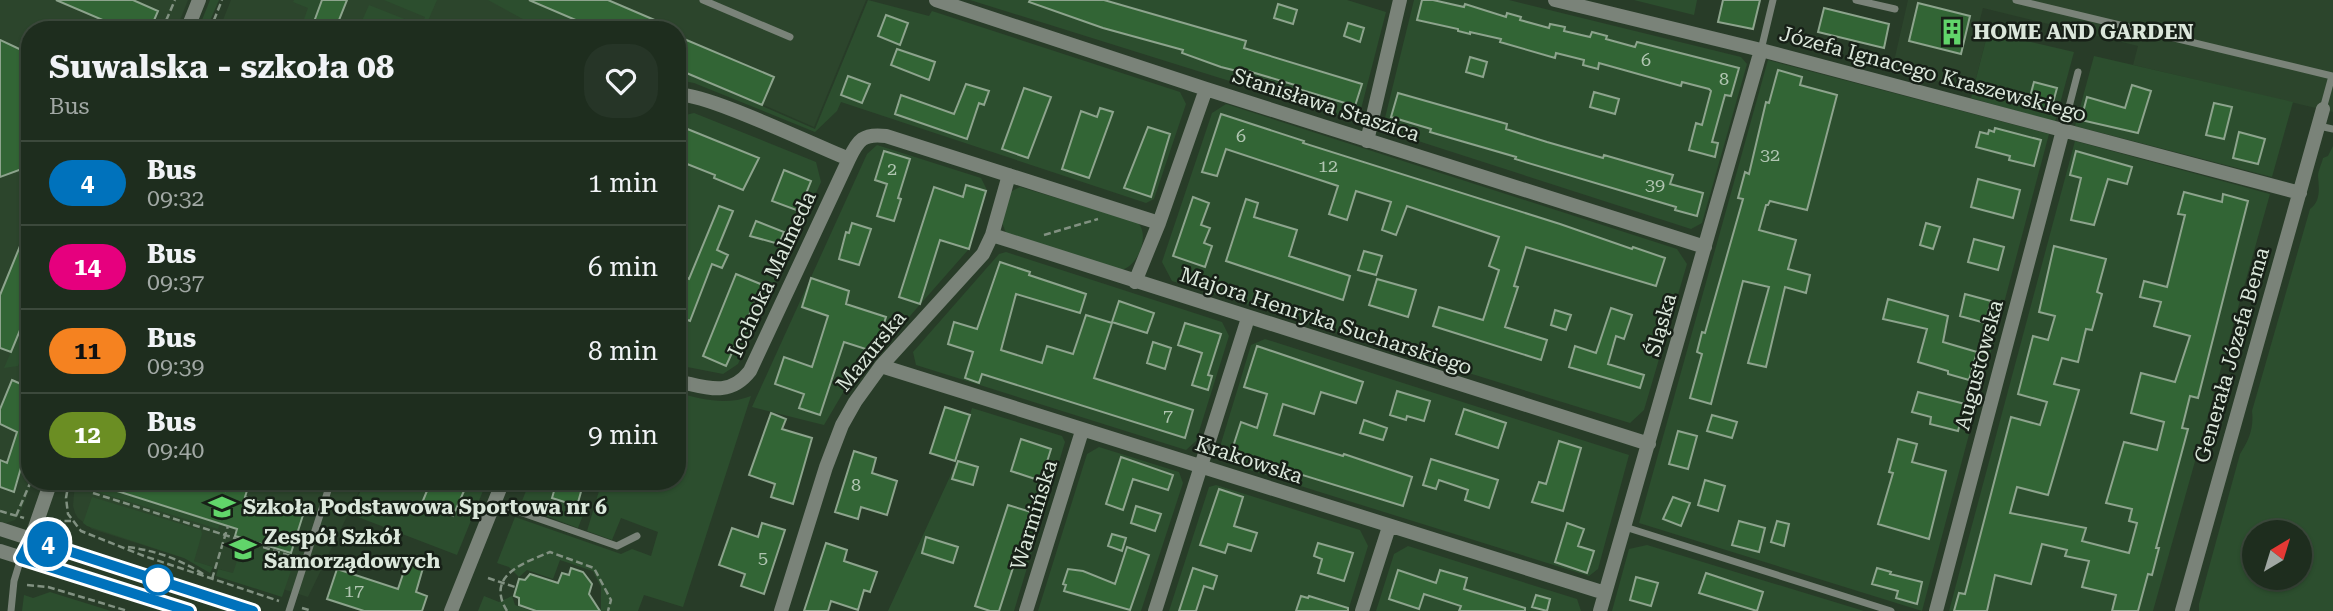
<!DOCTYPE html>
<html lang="en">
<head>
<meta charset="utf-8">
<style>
  body { margin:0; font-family:"Roboto Serif",serif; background:#263527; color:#f1f3f6; height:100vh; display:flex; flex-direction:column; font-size:26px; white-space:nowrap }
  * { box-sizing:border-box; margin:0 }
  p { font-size:23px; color:#a1a8a4 }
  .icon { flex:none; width:38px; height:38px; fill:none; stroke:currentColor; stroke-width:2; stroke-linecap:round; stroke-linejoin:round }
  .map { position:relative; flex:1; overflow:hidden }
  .drawer { position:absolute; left:21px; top:21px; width:665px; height:469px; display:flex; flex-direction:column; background:#1e2d1e; border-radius:28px; box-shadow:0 2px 5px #0004,0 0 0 2px #3c493c }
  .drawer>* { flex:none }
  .badge { padding:0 14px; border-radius:23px; font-size:24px; line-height:46px }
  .needle { width:46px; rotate:38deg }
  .tools { position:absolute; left:2242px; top:520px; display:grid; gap:14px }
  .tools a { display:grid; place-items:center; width:70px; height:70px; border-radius:50%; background:#1e2d1e; box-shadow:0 2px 5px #0004,0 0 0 2px #3c493c; font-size:35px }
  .map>.badge { position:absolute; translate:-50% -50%; box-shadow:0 0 0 4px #fff }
  .round { display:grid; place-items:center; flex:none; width:74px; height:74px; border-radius:28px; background:#263527 }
  .headline { display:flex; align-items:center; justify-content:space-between; height:119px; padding:0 28px }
  h1 { font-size:33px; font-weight:700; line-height:52px }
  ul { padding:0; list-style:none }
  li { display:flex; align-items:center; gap:21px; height:84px; padding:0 28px; border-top:2px solid #3c493c }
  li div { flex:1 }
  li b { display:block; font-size:26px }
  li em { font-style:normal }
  li .badge { min-width:77px; font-weight:700; text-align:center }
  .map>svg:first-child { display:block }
</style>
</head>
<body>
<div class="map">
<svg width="2333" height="611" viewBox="0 0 2333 611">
  <rect width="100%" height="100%" fill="#283c28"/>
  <path fill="#2c452c" d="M0 0H188L176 30H30V481H33L20 514 15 520 6 523 0 522Z
    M231 0H866L814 127 677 67V30H594L571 20 566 30H219Z
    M1908 0H2333V112L2133 65 2138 46 1983 8 1977 30 1988 32 1973 90 1892 70Z
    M75 481H364L308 597 92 529 78 518 75 513 73 506Z"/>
  <path fill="#2c4e2e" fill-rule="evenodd" d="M210 0H219L206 30H198Z
    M294 0H321L310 30H300L308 8 293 2Z
    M384 0H437L424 30H358L369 5 422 26 425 17Z
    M488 0H527L598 30H543Z
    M868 0 929 16 932 11 1180 92 1186 104 1154 199 1146 203 841 102 837 111 815 132 694 83 677 80V69L815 129Z
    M970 0H1347L1386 12 1360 113 1351 119Z
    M1414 0H1509L1741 57 1747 64 1702 223 1691 229 1387 131 1384 122Z
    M1634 0H1697L1694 15Z
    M1988 32 2074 52 2055 122 1971 98Z
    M2094 56 2293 102 2272 177 2075 126Z
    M1768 60 2049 134 1922 611 1639 523Z
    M1226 104 1677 249 1687 264 1644 410 1630 423 1172 281 1162 262 1212 113Z
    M694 113 816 162 821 182 738 364 723 374 677 365V117Z
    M2075 141 2270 194 2153 611H1949Z
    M877 145 981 178 987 190 968 250 844 391 824 425 752 407 867 154Z
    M2333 146V611H2199V604L2240 454C2249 440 2254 428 2252 411L2310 209C2321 201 2319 188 2318 176 2318 171 2322 163 2323 158L2328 156ZM2300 532V578H2254V532Z
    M1020 187 1137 222C1151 234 1138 267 1121 270L1006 233 1001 220 1010 192Z
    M1006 252 1222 322 1229 336 1196 441 1186 450 916 365 913 352 999 254Z
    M30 307V337L18 366 4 368Z
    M1265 339 1629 455 1598 569 1589 576 1227 463 1219 450 1251 345Z
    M677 393C703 399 725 406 751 396L683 607 644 595 638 611H601V587L593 571 560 560 553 579 527 570 519 577 509 567 497 563 515 517 621 554 632 549 651 556 658 532 621 518 612 540 587 531 599 491H602L606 481H619L634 486 636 481H677Z
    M972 408 1062 436 1065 442 1014 611H888L953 470Z
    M1099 447 1179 472 1183 483 1141 611H1038L1087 454Z
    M365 481H487L457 555 350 514Z
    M530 481H556L551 499 585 510 578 528 520 506Z
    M93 484 220 523 218 529 94 491Z
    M1216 485 1360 530 1368 546 1348 611H1169L1209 487Z
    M92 497 201 530 202 534 194 561 213 567 210 573 184 558 87 526 83 523Z
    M243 543 292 558 294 562 282 597 216 576 218 569 233 573Z
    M1647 545 1864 611H1612L1629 549Z
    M1408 546 1577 599 1581 611H1376L1394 554Z
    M50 592 111 611H22L24 595 33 598Z
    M484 596 499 602 512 596 515 605 532 611H478Z"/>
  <path fill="#326535" stroke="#8da48d" stroke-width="2" d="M56 0H133L158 11 150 30H116L117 26Z
    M322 0H347L335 30H311Z
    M529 0H608L678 30H599Z
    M1030 0H1104L1246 41 1244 48 1362 84 1355 106 1295 88V85L1238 68 1237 71 1221 67 1182 53 1183 50 1103 28 1029 2Z
    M1422 0H1433L1464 7 1465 4 1506 17 1507 13 1521 17 1520 20 1549 28 1550 24 1565 27 1564 31 1590 37 1592 32 1607 36 1606 39 1635 47 1637 42 1739 68 1731 96 1725 95 1712 142 1718 143 1715 157 1689 150 1696 123 1702 125 1711 91 1709 89 1682 82 1681 86 1599 63 1598 69 1583 65 1584 60 1556 53 1555 58 1500 42 1501 39 1470 32V34L1458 31V29L1417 20Z
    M1723 0H1760L1753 29 1718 22Z
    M1918 3 1970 16 1961 54 1909 41Z
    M1278 4 1297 10 1293 24 1274 18Z
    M1824 8 1889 24 1884 48 1818 32Z
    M886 15 908 23 900 45 878 36Z
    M1348 23 1364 28 1360 42 1344 36Z
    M677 36 774 77 762 105 677 69Z
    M0 40 30 54V166L0 177Z
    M897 49 935 62 929 80 891 65Z
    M1470 57 1487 62 1483 77 1466 72Z
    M1778 70 1802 77 1800 85 1837 95 1807 210 1770 201 1768 205H1766L1759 230 1796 240 1788 269 1810 275 1806 293 1785 287 1766 367 1748 363 1769 287 1743 281 1711 404 1690 398 1702 354 1697 352 1702 332 1705 333 1743 199 1738 198 1745 172 1749 174 1766 102 1769 103Z
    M848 76 870 84 862 103 841 95Z
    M2034 82 2057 88 2051 110 2028 104Z
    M966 84 989 91 984 105 979 103 967 139 895 114 901 95 954 114Z
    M2132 85 2151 91 2138 133 2081 120 2087 97 2125 108Z
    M1024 88 1051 97 1028 158 1002 149Z
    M1594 92 1619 99 1615 114 1590 107Z
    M1398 93 1507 124 1506 129 1547 142 1603 158 1604 155 1673 175 1670 184 1703 193 1697 216 1675 210 1676 207 1515 159 1516 157 1430 132 1431 129 1391 117Z
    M2214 103 2232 107 2224 139 2206 135Z
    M1100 108 1113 112 1089 178 1062 169 1081 111 1097 117Z
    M1221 114 1304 141 1303 143 1560 224 1632 249 1633 247 1665 258 1656 286 1526 247 1514 286 1518 287 1505 327 1547 340 1541 360 1433 326 1439 307 1483 320 1499 270 1489 266 1499 237 1407 206 1396 235 1382 230 1391 202 1356 191 1347 220 1329 214 1338 186 1226 149 1217 176 1202 172Z
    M680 126 759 158 743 190 714 178 715 175 677 160V133Z
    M1148 127 1170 134 1151 197 1124 188Z
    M1995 128 2041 140 2034 166 2009 160 2010 156 1976 147 1980 132 1988 134 1989 130 1994 132Z
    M2239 132 2265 139 2258 164 2233 158Z
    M884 151 910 159 898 198 901 199 894 221 877 216 887 184 875 180Z
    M2076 151 2132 167 2127 184 2108 179 2094 225 2071 220 2081 178 2070 175Z
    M784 170 811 181 799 211 772 201Z
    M1978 179 2020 190 2013 218 1971 207Z
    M966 185 986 191 969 249 940 240 920 304 899 297 934 187 963 197Z
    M2184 192 2222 202 2223 194 2248 201 2198 398 2190 396 2182 428 2188 429 2156 548H2159L2152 575 2148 574 2138 611H2112L2116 595 2082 587 2089 561 2065 556 2067 550 2042 544 2031 584 1995 575 1987 611H1954L1959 593 1965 594 2011 417 2040 425 2047 402 2018 394 2033 336 2048 340 2055 316 2039 312 2054 246 2106 259 2097 292 2102 294 2092 330 2086 329 2078 362 2062 358 2054 384 2079 390 2048 495 2017 487 2010 513 2086 528 2082 541 2129 553 2137 523 2129 521 2132 509 2106 503 2124 442 2157 450 2164 422 2131 413 2141 373 2175 382 2190 336 2154 326 2161 302 2140 297 2144 281 2167 287 2185 215 2178 214Z
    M1193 197 1209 203 1201 225 1210 228 1204 243 1212 246 1205 267 1173 256Z
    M1246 199 1258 203 1254 217 1297 230 1289 256 1350 276 1343 300 1226 261Z
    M719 206 733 211 717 250 728 255 722 268 712 264 690 321 677 316V274L689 279Z
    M756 221 784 232 779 244 750 236Z
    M852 223 871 229 859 265 839 259 846 232 849 233Z
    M1926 223 1940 227 1933 249 1920 245Z
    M29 224 30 306 11 352 0 348V295Z
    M1974 239 2004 247 1998 270 1968 262Z
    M1364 251 1382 256 1376 275 1358 270Z
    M1000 262 1030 272 1029 275 1086 294 1080 313 1016 294 1001 350 1042 363 1047 346 1073 354 1086 315 1112 323 1094 378 1193 410 1185 438 982 374 979 383 965 378 973 352 948 344 954 322 977 329Z
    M736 274 763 285 726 366 703 356Z
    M811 278 849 291 846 304 886 317 875 352 844 342 820 415 799 408 804 394 775 384 784 357 812 367 828 316 802 307Z
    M1377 279 1416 290 1408 317 1369 305Z
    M1965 294 1991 301 1985 323 1960 316Z
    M1888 299 1948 316 1943 342 1977 352 1969 380 1948 374V371L1918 362 1927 329 1883 319Z
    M1119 301 1154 313 1147 333 1112 322Z
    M1611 308 1632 315 1624 339 1616 336 1608 364 1644 375 1640 388 1569 367 1575 346 1596 353Z
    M1555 310 1571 315 1566 330 1551 325Z
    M1185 323 1221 334 1208 375 1212 376 1208 390 1192 385 1202 353 1178 345Z
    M1153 342 1171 348 1165 369 1147 363Z
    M1257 346 1363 382 1356 403 1321 392 1314 414 1283 404 1274 435 1343 456 1344 454 1412 477 1403 506 1231 453 1241 422 1257 428 1267 394 1244 387Z
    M12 380 30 388V467L22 464 14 492 0 487V460L7 463 17 432 0 424V409Z
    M1397 391 1430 401 1424 421 1407 416 1406 420 1390 415Z
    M1918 392 1965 404 1958 431 1930 424 1931 417 1912 412Z
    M945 407 970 415 955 461 930 453Z
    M1464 409 1506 423 1498 448 1456 434Z
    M771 413 786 419 782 429 812 438 793 504 771 497 775 484 749 475Z
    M1712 415 1737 422 1732 438 1707 431Z
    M1364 420 1387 428 1383 440 1360 433Z
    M1678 431 1697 436 1688 469 1669 464Z
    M1021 439 1051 449 1041 481 1011 471Z
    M1898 439 1917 444 1912 462 1946 471 1929 539 1878 524 1893 473 1889 472Z
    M1559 441 1581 448 1563 511 1532 502 1539 482 1546 484Z
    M854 451 876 458 872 473 897 481 887 515 861 507 858 519 835 512Z
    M1121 457 1173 475 1168 490 1133 479 1123 510 1106 504Z
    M1431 459 1498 480 1489 508 1465 500 1468 490 1439 480 1436 489 1423 485Z
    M958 461 978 467 973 485 952 479Z
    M1705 480 1725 486 1718 511 1698 505Z
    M95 481H193L225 491 228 481H250L245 497 303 515 291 553 235 536 237 529 95 484Z
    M431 481H459L456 488 464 491 453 516 422 503Z
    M557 481H584L577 506 552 498Z
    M1219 489 1243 497 1234 526 1257 533 1251 551 1228 544 1225 553 1200 545Z
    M1673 497 1690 503 1681 526 1663 519Z
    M1008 505 1031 512 999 611H990L975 606Z
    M1136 506 1161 514 1155 531 1131 523Z
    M1739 521 1765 528 1759 552 1732 545Z
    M1777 521 1789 524 1784 546 1771 542Z
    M762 523 785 530 764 594 741 586 745 574 719 565 732 528 758 537Z
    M1567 523 1584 529 1578 546 1594 551 1587 573 1555 562Z
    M1112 534 1126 538 1122 551 1108 546Z
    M926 537 958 547 953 563 922 553Z
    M826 543 847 550 844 561 877 572 870 592 864 590 858 610 831 601 828 611H804Z
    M1318 543 1353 553 1344 581 1318 573 1322 559 1314 556Z
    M1127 547 1149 555 1130 610 1064 591 1066 585 1063 584 1068 569 1083 571 1115 584Z
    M409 556 425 561 416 592 427 596 422 611H364L327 599 337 569 398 589Z
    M571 568 583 572 592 584 589 594 600 611H536L519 605V598L514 596 519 579 525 580 530 574 558 583 562 573 569 575Z
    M1193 568 1217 576 1213 589 1204 586 1196 611H1179Z
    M1877 568 1891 572 1890 574 1922 582 1917 604 1896 598 1898 591 1872 584Z
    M1398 570 1436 583 1440 570 1467 578 1464 589 1525 608V611H1459L1461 606 1424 594 1419 609 1389 599Z
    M1706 573 1763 592 1757 611 1699 593Z
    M1636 577 1658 583 1651 606 1630 600Z
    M1536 595 1550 599 1547 611 1532 607Z
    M1301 596 1308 598 1309 596 1348 608V611H1296Z"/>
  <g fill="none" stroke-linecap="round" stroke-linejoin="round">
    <path stroke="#819181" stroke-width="2.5" stroke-dasharray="7 3.5" stroke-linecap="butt" d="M162 30 175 0
      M210 30 222 0
      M1044 235 1098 219
      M69 481 66 498 68 514 81 531 144 556 279 601
      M93 493 294 557
      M0 511 24 518
      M16 516 31 481
      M54 521H71
      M128 547C157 551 182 560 206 576
      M488 578 515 587
      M212 579 228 526
      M27 585 48 587 128 611
      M302 608 312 611
      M507 611C485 575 524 563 550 552L594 568 611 600 608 611"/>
    <path stroke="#7a8379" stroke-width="7" d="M703 0 790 37
      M1856 0 1895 9
      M2016 0 2332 76 2323 109
      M1761 50 1773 0
      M2319 126 2333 129
      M2063 130 2078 72
      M494 503 617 546 637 536
      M1625 527 1891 611
      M11 611 14 581 21 558
      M289 611 331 481"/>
    <path stroke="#7a8379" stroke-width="14" d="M936 0 1206 89 1705 247
      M1555 0 1761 50 2300 193
      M677 95C702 91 818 147 849 159
      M1367 141 1400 0
      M992 235 1649 444
      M1135 282 1159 223 1206 89
      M881 366 1605 593
      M677 381C706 387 729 398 750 371L849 159C858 140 863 133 886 136L1159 223
      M451 611 503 481
      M781 611 826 467 842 425 855 402 881 366 983 254 992 235 1009 175
      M1026 611 1082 431
      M1155 611 1248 318
      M1362 611 1389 527
      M1600 611 1761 50
      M1936 611 2063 130
      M2182 611 2323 109"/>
    <path stroke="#7a8379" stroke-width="14" d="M187 30 199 0
      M0 529 253 611
      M0 551 189 611
      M21 558 31 539 51 481"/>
  </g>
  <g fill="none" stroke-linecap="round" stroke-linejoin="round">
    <g stroke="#fff" stroke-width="16">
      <path id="line" d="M189 611 21 558 31 539 253 611"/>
    </g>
    <use href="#line" stroke="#0072bc" stroke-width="10"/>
  </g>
  <defs>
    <g id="building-bare" transform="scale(2.1)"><path d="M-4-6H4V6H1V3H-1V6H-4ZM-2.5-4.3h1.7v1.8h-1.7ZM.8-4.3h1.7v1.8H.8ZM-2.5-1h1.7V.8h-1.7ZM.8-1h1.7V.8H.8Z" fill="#61d56a" stroke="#172017" stroke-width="2.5" paint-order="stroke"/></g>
    <g id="school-bare" transform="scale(2.1)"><path d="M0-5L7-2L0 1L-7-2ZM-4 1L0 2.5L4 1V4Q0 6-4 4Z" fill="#61d56a" stroke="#172017" stroke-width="2.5" paint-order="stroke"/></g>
  </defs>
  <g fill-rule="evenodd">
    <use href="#building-bare" x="1952" y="32"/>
    <use href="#school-bare" x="222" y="507"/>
    <use href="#school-bare" x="243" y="549"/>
  </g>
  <circle fill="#fff" stroke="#0072bc" stroke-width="3.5" cx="158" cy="580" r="14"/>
  <g text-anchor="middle" stroke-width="5" stroke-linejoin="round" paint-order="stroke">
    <g font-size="18" fill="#b1c6b2">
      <text x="1646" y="66">6</text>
      <text x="1724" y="85">8</text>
      <text x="1241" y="142">6</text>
      <text x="1770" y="161">32</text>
      <text x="1328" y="172">12</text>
      <text x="892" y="175">2</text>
      <text x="1655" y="191">39</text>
      <text x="1168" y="422">7</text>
      <text x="856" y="491">8</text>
      <text x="763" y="564">5</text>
      <text x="354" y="597">17</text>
    </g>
    <g font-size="21" font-weight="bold" fill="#dbe7db" stroke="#172017" text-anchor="start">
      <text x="1973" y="39">HOME AND GARDEN</text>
      <text x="243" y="514">Szkoła Podstawowa Sportowa nr 6</text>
      <text x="264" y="544">Zespół Szkół<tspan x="264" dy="24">Samorządowych</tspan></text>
    </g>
    <g font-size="21" fill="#dbe7db" stroke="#172017">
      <text transform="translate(1933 74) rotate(15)" y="7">Józefa Ignacego Kraszewskiego</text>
      <text transform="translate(1326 105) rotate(18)" y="7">Stanisława Staszica</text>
      <text transform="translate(772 274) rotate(-65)" y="7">Icchoka Malmeda</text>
      <text transform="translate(1326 321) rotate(18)" y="7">Majora Henryka Sucharskiego</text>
      <text transform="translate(1661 325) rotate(-74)" y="7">Śląska</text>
      <text transform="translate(871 351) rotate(-51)" y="7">Mazurska</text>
      <text transform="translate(2232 355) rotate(-74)" y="7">Generała Józefa Bema</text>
      <text transform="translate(1979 365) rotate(-75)" y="7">Augustowska</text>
      <text transform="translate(1249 460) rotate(18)" y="7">Krakowska</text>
      <text transform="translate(1034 515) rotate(-73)" y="7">Warmińska</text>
    </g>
  </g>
</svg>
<div class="tools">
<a><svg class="needle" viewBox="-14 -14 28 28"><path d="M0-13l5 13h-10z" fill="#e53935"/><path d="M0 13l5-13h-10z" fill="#a1a8a4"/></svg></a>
</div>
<b class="badge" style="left:48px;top:544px;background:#0072bc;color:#fff">4</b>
<section class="drawer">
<div class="headline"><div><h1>Suwalska - szkoła 08</h1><p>Bus</p></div><a class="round"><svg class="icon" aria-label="heart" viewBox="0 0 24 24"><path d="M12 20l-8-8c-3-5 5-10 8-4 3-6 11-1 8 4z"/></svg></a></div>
<ul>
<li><span class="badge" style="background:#0072bc;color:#fff">4</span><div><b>Bus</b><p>09:32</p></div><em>1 min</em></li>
<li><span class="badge" style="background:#e6007e;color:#fff">14</span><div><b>Bus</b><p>09:37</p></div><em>6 min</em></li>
<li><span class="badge" style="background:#f58220;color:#111">11</span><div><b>Bus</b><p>09:39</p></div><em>8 min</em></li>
<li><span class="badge" style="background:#6b8e23;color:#fff">12</span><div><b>Bus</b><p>09:40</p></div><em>9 min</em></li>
</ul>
</section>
</div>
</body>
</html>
